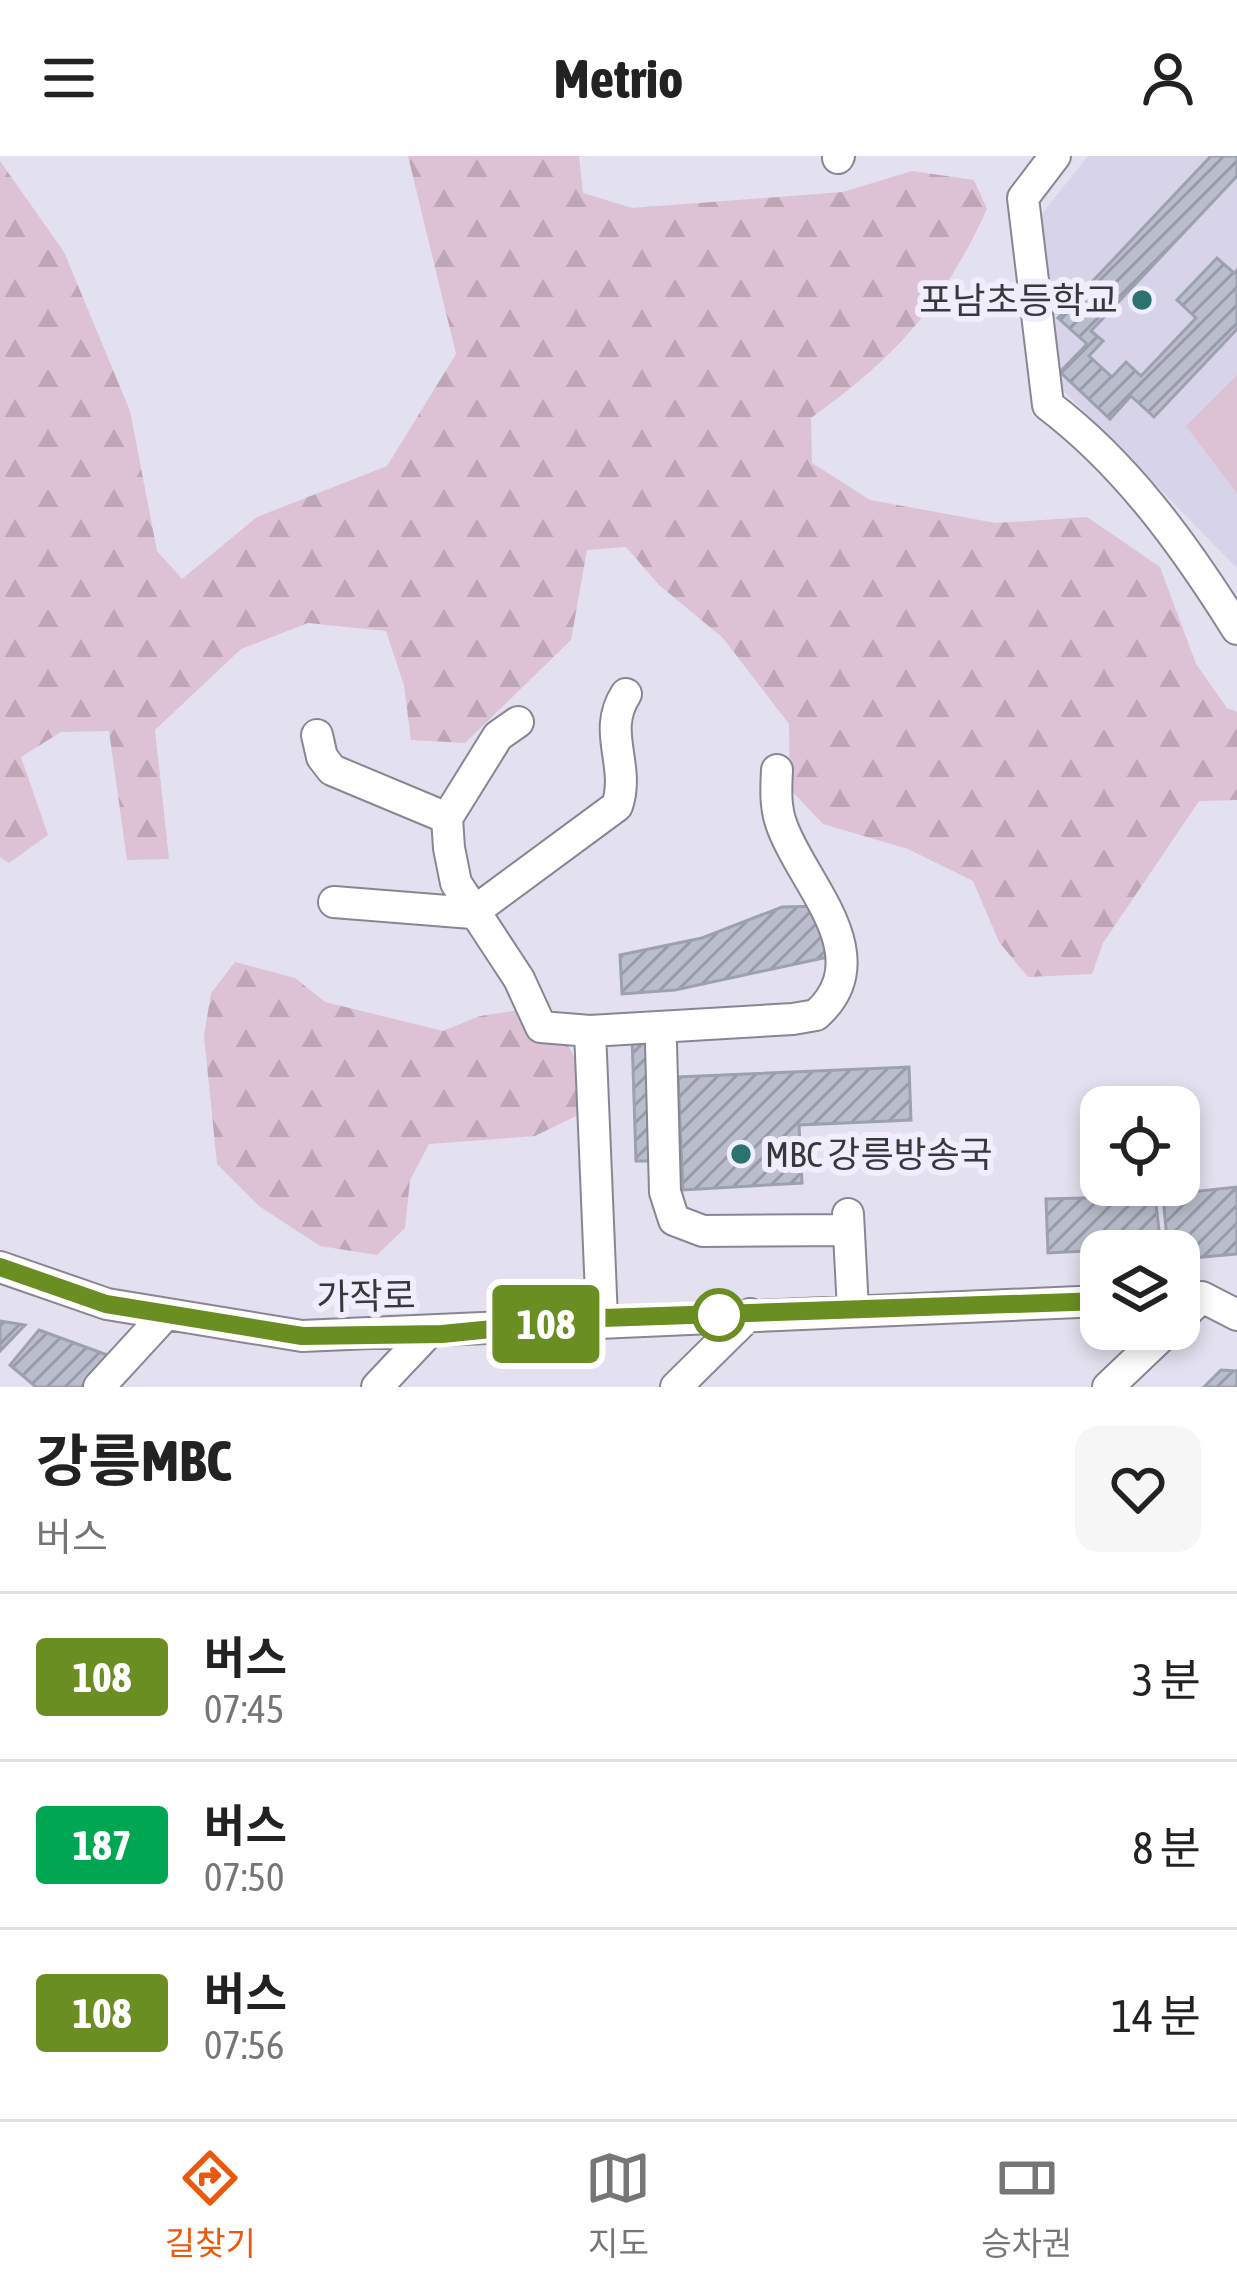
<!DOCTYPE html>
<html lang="ko">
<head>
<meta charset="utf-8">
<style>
  body { margin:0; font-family:"Asap Condensed","Noto Sans KR",sans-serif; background:#f6f6f6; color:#222; height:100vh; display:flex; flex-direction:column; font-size:45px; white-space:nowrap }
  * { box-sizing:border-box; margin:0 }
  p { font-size:39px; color:#767676 }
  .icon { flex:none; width:66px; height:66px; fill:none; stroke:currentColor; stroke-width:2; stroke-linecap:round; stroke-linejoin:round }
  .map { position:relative; height:1231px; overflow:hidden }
  .side { display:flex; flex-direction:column; background:#fff; flex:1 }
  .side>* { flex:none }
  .badge { padding:0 24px; border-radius:9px; font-size:42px; line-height:78px }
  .controls { position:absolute; left:1080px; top:930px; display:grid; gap:24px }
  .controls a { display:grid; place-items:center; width:120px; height:120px; border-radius:24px; background:#fff; box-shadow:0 6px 18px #0003; font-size:60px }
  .map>.badge { position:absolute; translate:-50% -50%; box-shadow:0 0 0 6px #fff }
  .round { display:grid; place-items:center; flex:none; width:126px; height:126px; border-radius:24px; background:#f6f6f6 }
  .overview { display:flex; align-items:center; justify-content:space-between; height:204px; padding:0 36px }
  h1 { font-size:57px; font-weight:700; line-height:90px }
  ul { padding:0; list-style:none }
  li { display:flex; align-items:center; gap:36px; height:168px; padding:0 36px; border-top:3px solid #e0e0e0 }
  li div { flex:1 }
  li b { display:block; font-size:45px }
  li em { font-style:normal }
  li .badge { min-width:132px; font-weight:700; text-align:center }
  header { display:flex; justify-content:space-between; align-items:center; height:156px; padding:0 36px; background:#fff; font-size:54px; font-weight:700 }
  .menu { display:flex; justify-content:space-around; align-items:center; height:168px; border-top:3px solid #e0e0e0; background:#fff; font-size:33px; color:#767676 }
  .menu a { display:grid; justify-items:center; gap:6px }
  .menu .current { color:#ea580c }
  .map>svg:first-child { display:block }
</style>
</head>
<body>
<header><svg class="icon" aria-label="menu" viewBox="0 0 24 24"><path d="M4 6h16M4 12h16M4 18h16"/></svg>Metrio<svg class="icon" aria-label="person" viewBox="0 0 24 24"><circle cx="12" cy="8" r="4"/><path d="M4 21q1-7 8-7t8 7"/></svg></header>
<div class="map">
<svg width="1237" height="1231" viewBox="0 0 1237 1231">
  <defs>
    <pattern id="forest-firs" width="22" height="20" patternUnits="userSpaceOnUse" patternTransform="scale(3)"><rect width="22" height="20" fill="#ddc1d4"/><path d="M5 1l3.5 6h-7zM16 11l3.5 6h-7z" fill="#bea6b7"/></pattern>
    <pattern id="building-hatch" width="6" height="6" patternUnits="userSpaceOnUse" patternTransform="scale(3)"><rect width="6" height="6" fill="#babecc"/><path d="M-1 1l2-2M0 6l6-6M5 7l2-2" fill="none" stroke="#989ba7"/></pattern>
  </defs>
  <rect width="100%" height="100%" fill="#e3e0ef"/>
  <path fill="#d7d3e8" d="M1088 0H1237V412L1055 226 1038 63Z"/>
  <path fill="url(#forest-firs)" d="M408 0H579L583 37 632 52 843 36 912 15 974 24 987 53C943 149 896 201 811 262L812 307 870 344 996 367 1087 361 1160 411 1196 508 1227 552 1237 556V644L1199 645 1103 787 1092 818 1028 821 999 786 973 725 908 693 823 668 790 633 789 568 723 482 659 429 626 391 587 394 571 484 465 587 411 584 404 529 386 475 308 467 241 493 155 574 169 703 127 704 109 575 61 576 21 601 48 679 9 707 0 701V5L64 96 130 255 157 395 182 423 257 361 387 310 456 198Z
    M235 806 295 822 325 846 443 875 480 860 539 851C569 884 586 912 582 957L535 980 429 988 410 1024 405 1072 377 1099 320 1090 259 1050 217 1008 204 880 211 837Z"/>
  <path fill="#ddc1d4" d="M1237 219V337L1186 270Z"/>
  <path fill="url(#building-hatch)" stroke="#9da0ae" stroke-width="3" d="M1211 0H1237V20L1091 175 1103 185 1089 200 1112 221 1126 206 1141 220 1196 162 1177 144 1217 102 1234 117 1237 114V173L1154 261 1131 240 1110 263 1060 216 1087 188 1058 162Z
    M824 750 828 801 675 834 622 838 620 799 702 782 782 751Z
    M654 879 658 1005H636L632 880Z
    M909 911 911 964 799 969 802 1027 683 1034 678 921Z
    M1237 1031V1098L1179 1103V1095H1168L1163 1039Z
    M1155 1040 1161 1091 1048 1097 1046 1043Z
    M0 1165 25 1169 0 1195Z
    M39 1174 110 1200 81 1231H36L10 1209Z
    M1221 1214 1237 1215V1231H1204Z"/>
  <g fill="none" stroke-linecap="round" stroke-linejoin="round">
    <g stroke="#898693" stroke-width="34">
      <path id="minor" d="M1055 0 1023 42 1048 249C1127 309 1185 390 1237 473
        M838 2 839 0
        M518 566 498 580 447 662 449 692 456 727 519 823 541 871 590 875
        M317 579 322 601 332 614 447 662
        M334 746 472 757 617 650C631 609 601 576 626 538
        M661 888 665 1036 674 1064 703 1075 848 1074
        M848 1058 853 1154
        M0 1111 107 1148 302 1180 1101 1145
        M602 1163 590 875 793 863 816 859C882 800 802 727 782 670 775 652 776 633 777 614
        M1179 1163 1202 1141 1237 1159
        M99 1231 166 1158
        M377 1231 427 1178
        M676 1231 750 1158
        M1108 1231 1169 1173"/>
    </g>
    <use href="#minor" stroke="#fff" stroke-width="30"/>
  </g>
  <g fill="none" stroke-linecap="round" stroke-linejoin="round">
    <g stroke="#fff" stroke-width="27">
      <path id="line" d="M0 1111 106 1148 302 1180 442 1178 602 1162 1101 1145"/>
    </g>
    <use href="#line" stroke="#6b8e23" stroke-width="18"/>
  </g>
  <g fill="#2a736f" stroke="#f0edfc" stroke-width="4.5">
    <circle cx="1142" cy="144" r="12"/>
    <circle cx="741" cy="998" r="12"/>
  </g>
  <circle fill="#fff" stroke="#6b8e23" stroke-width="6" cx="719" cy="1159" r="24"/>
  <g text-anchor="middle" stroke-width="12" stroke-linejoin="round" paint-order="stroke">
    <g font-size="36" fill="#38373c" stroke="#f0edfc" text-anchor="end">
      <text x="1118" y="157">포남초등학교</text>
      <text x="765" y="1011" text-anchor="start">MBC 강릉방송국</text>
    </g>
    <g font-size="36" fill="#38373c" stroke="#f0edfc">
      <text transform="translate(366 1140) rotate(-1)" y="13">가작로</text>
    </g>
  </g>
</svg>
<div class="controls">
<a><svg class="icon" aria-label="locate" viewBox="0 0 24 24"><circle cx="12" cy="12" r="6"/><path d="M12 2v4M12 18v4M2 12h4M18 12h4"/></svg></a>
<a><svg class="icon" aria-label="layers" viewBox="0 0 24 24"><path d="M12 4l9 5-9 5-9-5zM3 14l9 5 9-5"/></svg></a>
</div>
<b class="badge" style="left:546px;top:1168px;background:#6b8e23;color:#fff">108</b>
</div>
<section class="side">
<div class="overview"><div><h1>강릉MBC</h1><p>버스</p></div><a class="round"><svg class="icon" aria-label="heart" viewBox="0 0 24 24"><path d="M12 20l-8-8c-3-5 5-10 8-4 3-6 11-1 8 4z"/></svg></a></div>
<ul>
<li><span class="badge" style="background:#6b8e23;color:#fff">108</span><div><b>버스</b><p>07:45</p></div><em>3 분</em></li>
<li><span class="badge" style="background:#00a651;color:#fff">187</span><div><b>버스</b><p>07:50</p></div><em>8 분</em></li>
<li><span class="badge" style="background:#6b8e23;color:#fff">108</span><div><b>버스</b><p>07:56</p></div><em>14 분</em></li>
</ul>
</section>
<nav class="menu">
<a class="current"><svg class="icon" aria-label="directions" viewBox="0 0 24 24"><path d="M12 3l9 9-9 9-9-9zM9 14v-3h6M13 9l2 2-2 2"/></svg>길찾기</a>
<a><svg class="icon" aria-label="map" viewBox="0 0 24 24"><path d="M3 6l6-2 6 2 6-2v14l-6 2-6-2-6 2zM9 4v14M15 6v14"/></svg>지도</a>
<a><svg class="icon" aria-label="tickets" viewBox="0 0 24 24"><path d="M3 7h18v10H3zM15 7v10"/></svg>승차권</a>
</nav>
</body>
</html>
